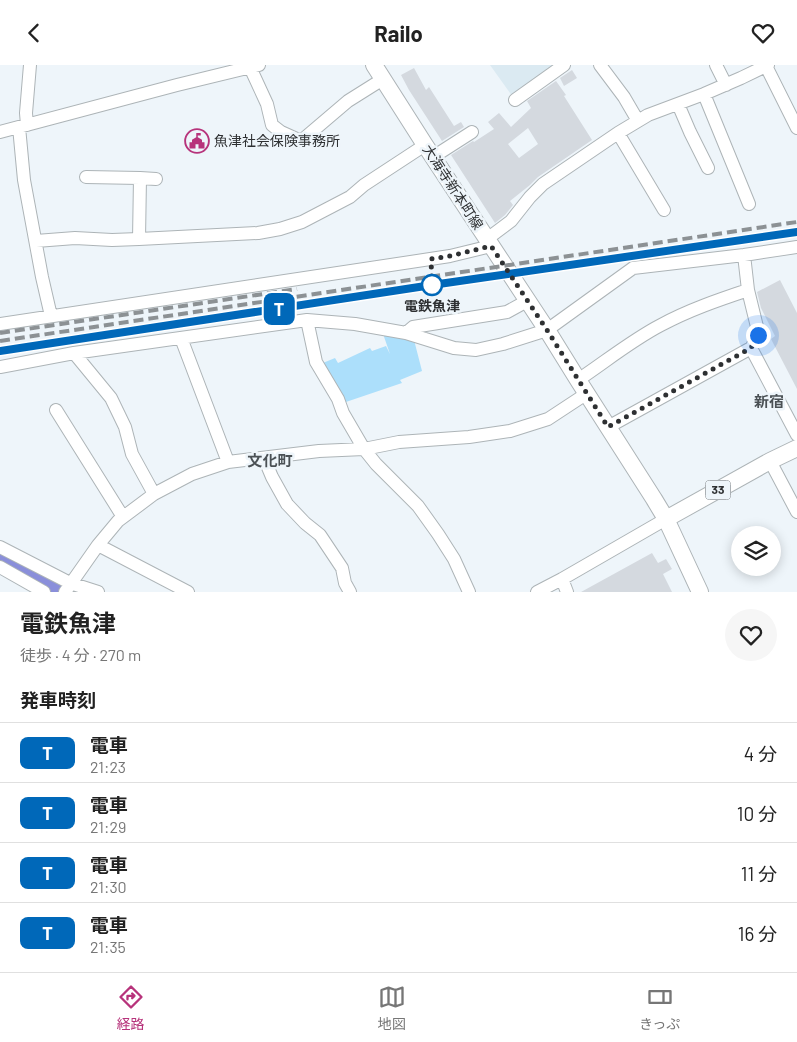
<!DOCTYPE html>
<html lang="ja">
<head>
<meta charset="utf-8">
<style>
  body { margin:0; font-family:Barlow,"Noto Sans JP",sans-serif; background:#f6f6f6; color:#222; height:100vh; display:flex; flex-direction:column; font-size:19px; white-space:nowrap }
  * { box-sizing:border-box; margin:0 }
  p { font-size:16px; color:#767676 }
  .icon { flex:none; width:28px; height:28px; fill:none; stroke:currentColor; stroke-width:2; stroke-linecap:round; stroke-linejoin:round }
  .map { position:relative; height:527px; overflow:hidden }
  .side { display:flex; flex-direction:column; background:#fff; flex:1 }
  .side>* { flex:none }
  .badge { padding:0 10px; border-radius:8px; font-size:18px; line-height:32px }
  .buttons { position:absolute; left:731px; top:461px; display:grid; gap:10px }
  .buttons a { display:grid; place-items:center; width:50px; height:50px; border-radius:50%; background:#fff; box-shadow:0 2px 12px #0003; font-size:25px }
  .you { position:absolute; width:25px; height:25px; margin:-12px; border:4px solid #fff; border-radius:50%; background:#1a73e8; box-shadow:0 0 0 8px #1a73e833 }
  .map>.badge { position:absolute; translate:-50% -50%; box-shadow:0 0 0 2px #fff }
  h2 { padding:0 20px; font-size:19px; line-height:45px }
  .round { display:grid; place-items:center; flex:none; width:52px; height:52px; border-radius:26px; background:#f6f6f6 }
  .headline { display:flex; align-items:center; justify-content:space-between; height:85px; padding:0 20px }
  h1 { font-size:24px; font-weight:700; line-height:38px }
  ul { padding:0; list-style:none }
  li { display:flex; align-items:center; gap:15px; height:60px; padding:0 20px; border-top:1px solid #e0e0e0 }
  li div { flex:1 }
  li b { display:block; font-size:19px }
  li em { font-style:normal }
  li .badge { min-width:55px; font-weight:700; text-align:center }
  header { display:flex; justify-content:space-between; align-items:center; height:65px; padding:0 20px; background:#fff; font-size:22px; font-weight:700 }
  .tab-bar { display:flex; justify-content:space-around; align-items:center; height:70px; border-top:1px solid #e0e0e0; background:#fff; font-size:14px; color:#767676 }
  .tab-bar a { display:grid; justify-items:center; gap:2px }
  .tab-bar .selected { color:#b7337b }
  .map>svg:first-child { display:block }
</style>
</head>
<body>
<header><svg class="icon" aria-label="back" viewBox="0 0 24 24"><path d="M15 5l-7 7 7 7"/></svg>Railo<svg class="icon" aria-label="heart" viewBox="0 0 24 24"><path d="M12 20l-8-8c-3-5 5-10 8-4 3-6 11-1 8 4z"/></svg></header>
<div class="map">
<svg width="797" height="527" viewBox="0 0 797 527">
  <rect width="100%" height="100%" fill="#eef5fa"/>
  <path fill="#dbeaf2" d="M490 0H564L515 35Z"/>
  <path fill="#acdffb" d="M381 263 413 271 422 306 400 315 402 318 340 339 318 300 335 293 338 298 370 283 372 286 386 281 390 289Z"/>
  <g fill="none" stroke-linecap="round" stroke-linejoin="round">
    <path stroke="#8a8fda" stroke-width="21" d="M0 490 53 518 82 527"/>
  </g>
  <path fill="#d4d9df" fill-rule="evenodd" d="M414 3 426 25 429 22 454 61 461 57 464 62 442 76 409 25 401 10Z
    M572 5 577 13 564 21 560 13Z
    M556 16 566 30 564 31 592 75 538 112 530 120 510 136 513 140 505 150 495 158 451 90 473 76 474 77 494 64 488 57 499 48 511 62 531 43 527 36ZM528 63 538 79 519 93 508 79Z
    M780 215 797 248V324L771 274 775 271 761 243 757 227Z
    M652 488 658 498 666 494 672 504 663 509 672 527H581Z"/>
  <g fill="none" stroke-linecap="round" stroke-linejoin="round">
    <g stroke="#adb4b7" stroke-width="14">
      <path id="minor" d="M249 0 267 39 272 60 281 67 301 76 348 36 383 14
        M600 0 624 32 638 56
        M716 0 726 20
        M766 1 797 63
        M704 29 749 139
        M515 35 564 0
        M678 39 690 67 708 103
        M27 60 26 48 30 0
        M19 62 24 115 42 212 51 251
        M0 67 177 20 259 0
        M618 68 664 145
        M433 92 472 67
        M86 112 140 113
        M139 174 140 113 156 114
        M487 174 511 156 530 132 543 119 618 68 648 50 704 29 741 13 768 0
        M36 176 75 173 112 175 139 174 258 168 280 164 302 157 350 132 364 120 425 80
        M307 255 316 297 338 334 343 348 364 384 376 399 418 441 438 469 454 494 469 527
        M0 259 450 191 491 181
        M406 268 413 262 507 247 527 236
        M181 273 228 397
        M751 283 797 370
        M74 288 111 333 125 362 132 389 154 429
        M0 302 74 288 307 255 355 259 406 268 454 283 476 285 503 279 547 265 633 203 744 190 797 182
        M578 315C605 297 632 275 661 260 689 245 718 235 748 225
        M56 345 123 452
        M608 362 751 283 759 270 748 225 744 190
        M264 393 272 412 287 439 305 458 320 470 342 503 345 518 350 527
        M770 396 797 447
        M98 480 188 527
        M0 482 70 518 98 527
        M0 502 44 527
        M562 514 567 527
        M65 527 98 480 118 456 154 429 192 409 228 397 319 386 364 384 399 377 469 372 510 366 548 354 586 329
        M537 527 562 514 666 454"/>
    </g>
    <g stroke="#adb4b7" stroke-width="18">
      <path id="major" d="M374 0 425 80 547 265 578 315 654 434 666 454 700 527
        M666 454 770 396 797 383"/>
    </g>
    <use href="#minor" stroke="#fff" stroke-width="12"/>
    <use href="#major" stroke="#fff" stroke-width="16"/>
    <path stroke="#8c9194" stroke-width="4" stroke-dasharray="10 5" stroke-linecap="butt" d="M0 268 297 224
      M0 276 797 157
      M0 286 432 220 797 167"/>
  </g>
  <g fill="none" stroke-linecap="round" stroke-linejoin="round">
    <g stroke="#fff" stroke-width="11">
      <path id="line" d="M0 286 432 220 797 167"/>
    </g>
    <use href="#line" stroke="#0068b9" stroke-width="8"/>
    <path stroke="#2e3032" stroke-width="5" stroke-dasharray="0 9" d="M432 220 431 194 450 191 491 181 547 265 608 362 751 283 758 270"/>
  </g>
  <defs>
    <g id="civic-ring" transform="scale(1.25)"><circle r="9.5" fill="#eef5fa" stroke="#b7337b" stroke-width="1.5"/><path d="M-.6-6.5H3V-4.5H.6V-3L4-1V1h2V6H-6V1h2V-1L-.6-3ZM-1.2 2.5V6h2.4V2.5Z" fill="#b7337b"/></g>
  </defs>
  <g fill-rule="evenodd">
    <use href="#civic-ring" x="197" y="76"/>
  </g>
  <circle fill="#fff" stroke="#0068b9" stroke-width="2.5" cx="432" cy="220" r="10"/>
  <g text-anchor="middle" stroke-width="5" stroke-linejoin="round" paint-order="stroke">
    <rect fill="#eef5fa" stroke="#686b6e" stroke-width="1" x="705.5" y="415.5" width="25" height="19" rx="4"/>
    <g font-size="12" font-weight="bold" fill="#2e3032">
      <text x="718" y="429">33</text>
    </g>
    <g font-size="14" fill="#2e3032" stroke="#eef5fa" text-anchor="start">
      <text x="214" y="81">魚津社会保険事務所</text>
    </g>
    <g font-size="14" fill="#2e3032" stroke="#eef5fa">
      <text transform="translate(453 122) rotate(57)" y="5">大海寺新本町線</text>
    </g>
    <g font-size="14" font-weight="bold" fill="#2e3032" stroke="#eef5fa">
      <text x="432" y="246">電鉄魚津</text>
    </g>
    <g font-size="15" font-weight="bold" fill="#4b5155" stroke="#eef5fa">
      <text x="769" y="342">新宿</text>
      <text x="270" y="401">文化町</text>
    </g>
  </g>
</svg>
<div class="buttons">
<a><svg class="icon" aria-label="layers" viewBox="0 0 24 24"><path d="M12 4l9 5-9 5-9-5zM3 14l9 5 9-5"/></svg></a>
</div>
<div class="you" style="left:758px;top:270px"></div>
<b class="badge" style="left:279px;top:244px;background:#0068b9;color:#fff">T</b>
</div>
<section class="side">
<div class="headline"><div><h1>電鉄魚津</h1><p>徒歩 · 4 分 · 270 m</p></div><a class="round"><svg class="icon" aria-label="heart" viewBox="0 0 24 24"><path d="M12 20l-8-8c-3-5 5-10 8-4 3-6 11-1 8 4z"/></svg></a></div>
<h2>発車時刻</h2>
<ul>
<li><span class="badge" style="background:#0068b9;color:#fff">T</span><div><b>電車</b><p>21:23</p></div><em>4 分</em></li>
<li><span class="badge" style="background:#0068b9;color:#fff">T</span><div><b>電車</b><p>21:29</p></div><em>10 分</em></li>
<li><span class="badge" style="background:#0068b9;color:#fff">T</span><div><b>電車</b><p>21:30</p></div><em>11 分</em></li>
<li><span class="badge" style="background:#0068b9;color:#fff">T</span><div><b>電車</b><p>21:35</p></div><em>16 分</em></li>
</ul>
</section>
<nav class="tab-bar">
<a class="selected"><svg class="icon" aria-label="directions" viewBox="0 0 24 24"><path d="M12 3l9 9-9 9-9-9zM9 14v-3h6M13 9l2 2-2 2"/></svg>経路</a>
<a><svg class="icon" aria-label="map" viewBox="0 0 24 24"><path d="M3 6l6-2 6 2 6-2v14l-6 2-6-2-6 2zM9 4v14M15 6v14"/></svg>地図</a>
<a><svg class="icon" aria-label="tickets" viewBox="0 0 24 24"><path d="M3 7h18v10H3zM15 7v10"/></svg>きっぷ</a>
</nav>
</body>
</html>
